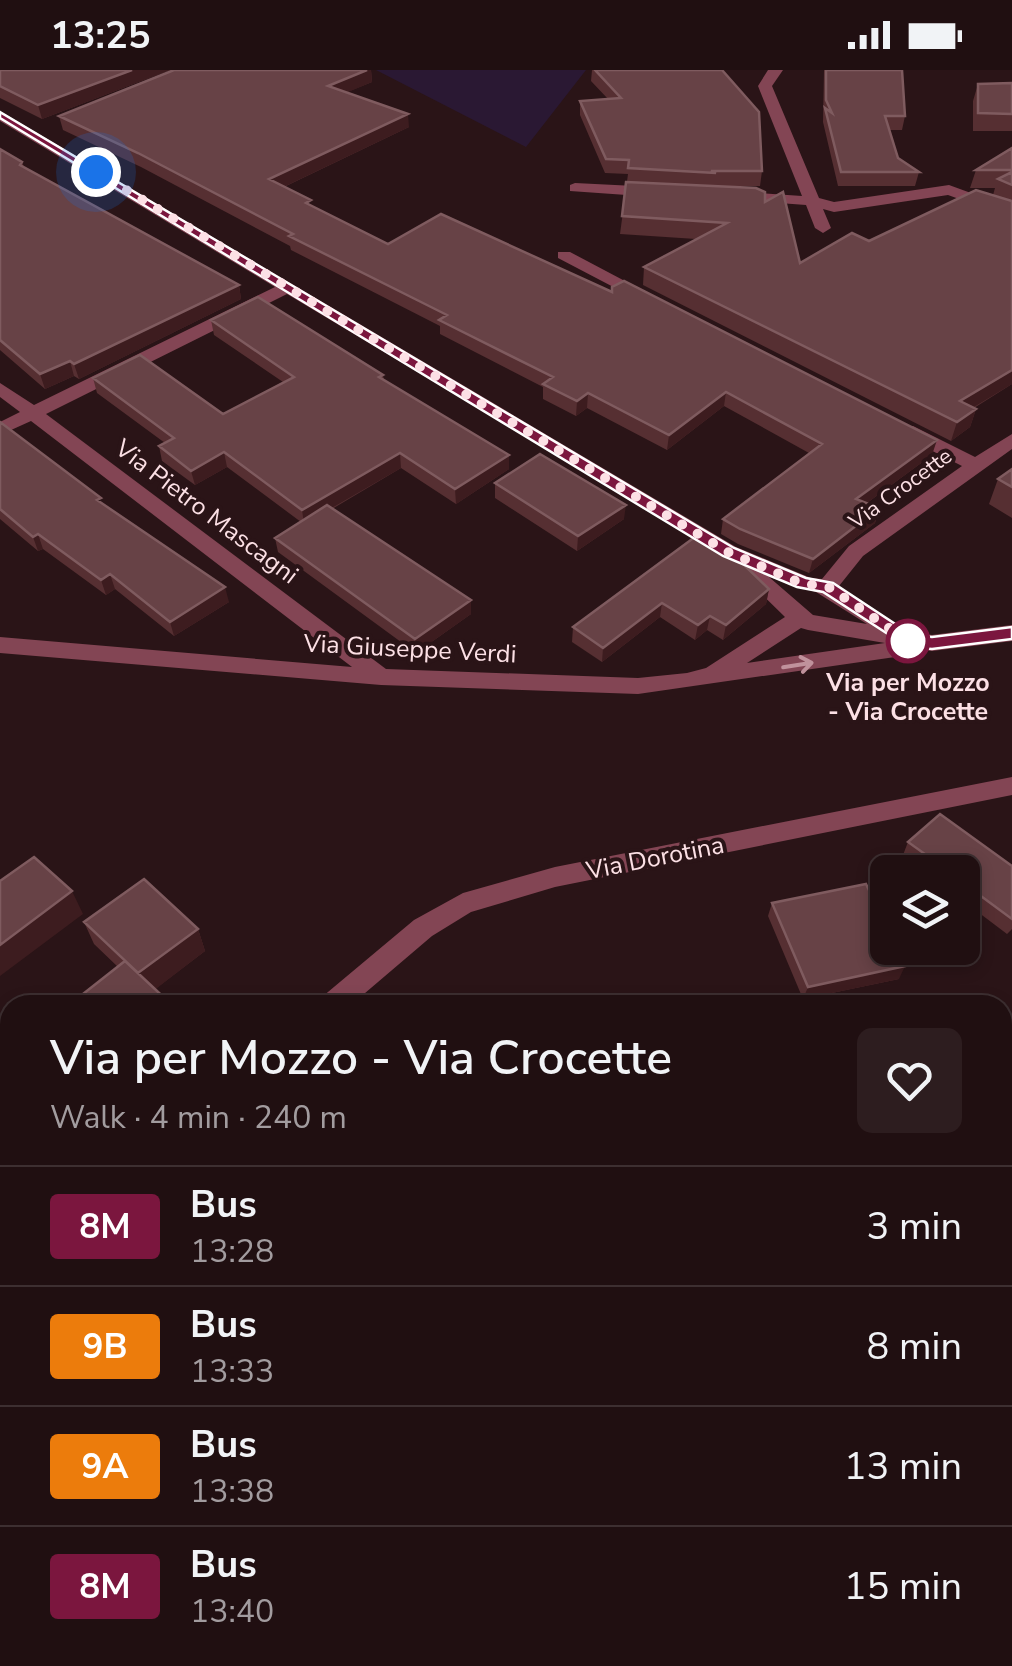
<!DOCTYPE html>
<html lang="en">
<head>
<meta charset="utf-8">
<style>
  body { margin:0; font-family:"Nunito Sans",sans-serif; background:#2d1d1f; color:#f1f3f6; height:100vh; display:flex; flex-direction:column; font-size:38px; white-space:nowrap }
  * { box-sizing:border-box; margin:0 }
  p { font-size:32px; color:#a29c9f }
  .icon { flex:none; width:55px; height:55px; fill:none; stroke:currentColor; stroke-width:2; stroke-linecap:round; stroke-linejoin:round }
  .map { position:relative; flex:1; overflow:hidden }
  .drawer { position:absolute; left:0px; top:925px; width:1012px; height:672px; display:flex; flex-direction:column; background:#200f11; border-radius:30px 30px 0 0; box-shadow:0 5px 15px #0003,0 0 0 2px #3d2f31 }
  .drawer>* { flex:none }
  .badge { padding:0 20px; border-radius:8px; font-size:35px; line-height:65px }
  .controls { position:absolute; left:870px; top:785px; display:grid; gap:20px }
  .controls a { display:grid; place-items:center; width:110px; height:110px; border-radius:15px; background:#200f11; box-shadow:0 5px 15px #0003,0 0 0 2px #3d2f31; font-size:50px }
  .you { position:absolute; width:50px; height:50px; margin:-25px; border:8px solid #fff; border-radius:50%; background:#1a73e8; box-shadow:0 0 0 15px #1a73e833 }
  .map>.badge { position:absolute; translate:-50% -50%; box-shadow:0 0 0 5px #fff }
  .round { display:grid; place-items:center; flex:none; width:105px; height:105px; border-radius:15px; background:#2d1d1f }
  .summary { display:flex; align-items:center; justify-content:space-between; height:170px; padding:0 50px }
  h1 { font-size:48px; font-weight:600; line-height:75px }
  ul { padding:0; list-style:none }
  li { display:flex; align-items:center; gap:30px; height:120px; padding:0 50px; border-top:2px solid #3d2f31 }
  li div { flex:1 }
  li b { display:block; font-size:38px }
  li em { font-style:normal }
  li .badge { min-width:110px; font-weight:700; text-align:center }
  .status { display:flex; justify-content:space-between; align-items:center; height:70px; padding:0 50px; background:#200f11; direction:ltr }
  .status svg { height:28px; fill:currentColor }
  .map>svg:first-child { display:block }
</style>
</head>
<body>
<div class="status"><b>13:25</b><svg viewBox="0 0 49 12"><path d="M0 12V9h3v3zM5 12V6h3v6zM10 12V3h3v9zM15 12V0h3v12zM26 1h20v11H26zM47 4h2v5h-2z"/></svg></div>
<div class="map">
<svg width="1012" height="1596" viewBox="0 0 1012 1596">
  <rect width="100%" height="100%" fill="#2a1417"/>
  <path fill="#2a1833" d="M376 0H586L526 77Z
    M388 1588H960L951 1596H376Z"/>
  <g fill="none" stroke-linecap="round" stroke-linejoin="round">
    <path fill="#834554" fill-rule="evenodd" d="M768 0H783L772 16 819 128 834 132 949 115 1012 138V148L948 125 834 142 823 139 831 158 823 163 815 158 806 135 724 129V123L730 121 802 126 758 16Z
      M0 41 736 477 811 508 822 509 849 476 962 396 899 364V356H913L975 387 1012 364V379L863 486 839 516 904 561 932 565 1012 555V571L932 581 919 579 909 585 638 624 381 615 0 583V567L352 597 31 351 0 365V352L20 342 0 327V313L34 335 275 217 0 51ZM287 224 739 494 740 503 785 547 706 598 687 603 638 608 386 599 46 344ZM769 507 816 522 867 554 813 545ZM801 558 808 560 885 573 747 593Z
      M575 113 655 117 663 122 655 127 570 121V115Z
      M558 182H570L657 228 642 232 558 188Z
      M1012 707V725L555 817 471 842 432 866 351 935H319L322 927 414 850 463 823 555 797Z
      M10 1194V1228L0 1232V1198Z"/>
    <path fill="#cfee69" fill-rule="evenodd" d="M1002 1214H1012V1252H1002Z
      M1002 1341 1012 1345V1398L1002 1394Z
      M272 1588H324L320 1596H268Z"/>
  </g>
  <path fill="#562f32" d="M0 0H170L42 49 0 28Z
    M174 0H371L372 12 347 22 409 57 284 117 312 136 388 174 932 385 867 433 879 438 875 453 809 503 738 474 721 464 723 449 809 383 724 336 667 380 587 338 576 346 543 329V317L440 264V256L291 180 290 176 141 97 63 60 59 46Z
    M592 0H722L762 101 760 116H714L765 132 800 193 869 171 993 125 995 118H970L976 100 1012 78V314L974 338 976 339 970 357 951 371 643 215 644 197 696 169 620 164 628 104 605 103 580 45V31L608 29 591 11Z
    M824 0H902L905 46 902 60H889L898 88 919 102 915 116H838L823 52Z
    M1012 13V61H973V31L978 14Z
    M0 79 22 92 24 97 239 215 241 229 79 309 74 306 45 319 0 280Z
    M211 250 383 305 384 310 509 399 456 434 401 398 332 439 471 544 416 583 278 482 275 468 301 452 227 397 195 415 162 391 159 376 165 373 97 323 93 308 223 344 283 312 214 265Z
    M0 352 103 434 229 532 174 566 115 519 106 525 43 479 38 481 0 449Z
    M1012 399V448L989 434 998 409Z
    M495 413 624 449 577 481 495 428Z
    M740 491 769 519 766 534 723 570 707 560 695 570 660 547 602 592 572 572 573 557Z
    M908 772 1012 796V859L1007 864 962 830V802H926L903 785Z
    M772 833 899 909 803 929 768 846Z
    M84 852 198 859 205 881 155 919 118 897 94 874Z"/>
  <path fill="#3d1c1f" d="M132 0H170L42 49 38 35Z
    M367 0H371L372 12 329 30 328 16Z
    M408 44 409 57 271 123 269 109Z
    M239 215 241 229 79 309 74 294Z
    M70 291 74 306 45 319 40 304Z
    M1012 300V314L954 349 960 331Z
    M726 322 724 336 667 380 669 365Z
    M588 323 587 338 576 346 577 331Z
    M976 339 970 357 951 371 957 352Z
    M937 370 932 385 852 444 856 429Z
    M224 382 227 397 195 415 191 401Z
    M400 383 401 398 304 454 302 440Z
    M509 385V399L456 434 455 419Z
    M626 435 624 449 577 481 578 466Z
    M879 438 875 453 809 503 813 489Z
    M38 464 43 479 38 481 33 467Z
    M110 504 115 519 106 525 101 510Z
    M225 517 229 532 174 566 170 552Z
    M769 519 766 534 723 570 726 555Z
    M471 530V544L416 583 415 569Z
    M662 533 660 547 602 592 603 578Z
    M710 546 707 560 695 570 698 555Z
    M72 821 83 844 0 906V875Z
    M198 859 205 881 148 925 138 903Z
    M905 896 899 909 803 929 808 917Z
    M1012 1052V1060L1002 1063V1055Z
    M10 1118V1147L0 1156V1126Z
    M10 1373V1400L0 1409V1382Z"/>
  <path fill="#674246" stroke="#7f5b5f" stroke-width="2.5" d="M0 0H132L38 35 0 16Z
    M174 0H367L328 16 408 44 269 109 311 130 306 133 388 174 441 144 612 222V217L624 211 937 370 856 429 879 438 813 489 740 459 723 449 822 374 726 322 669 365 588 323 577 331 543 314 553 307 439 250 447 245 289 166 293 164 138 83 59 46Z
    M595 0H722L759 42 762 101H711L716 103 628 98 629 90 606 89 580 31 621 28Z
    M826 0H902L905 46H885L898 88 919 102H841L825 38 832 43 826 30Z
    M1012 13V44L978 43V14Z
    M1012 78V100H976Z
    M0 79 22 92 20 95 239 215 74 294 70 291 40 304 0 270Z
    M1012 102V115L998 109Z
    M626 112 756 118 765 122V132L783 122 800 193 852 163 869 171 976 120 1012 131V300L960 331 976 339 957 352 644 197 727 153 622 146Z
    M258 227 383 305 379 307 509 385 455 419 400 383 302 440 224 382 191 401 159 376 174 368 93 308 140 285 223 344 294 307 211 250Z
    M0 352 101 428 97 430 225 517 170 552 110 504 101 510 38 464 33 467 0 439Z
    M540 384 626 435 578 466 495 413Z
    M1012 399V417L998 409Z
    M327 435 471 530 415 569 275 468Z
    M703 461 738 482 740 491 769 519 726 555 710 546 698 555 662 533 603 578 573 557Z
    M940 744 1012 796V849L962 812V802H950L908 772Z
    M34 787 72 821 0 875V811Z
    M144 809 198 859 138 903 84 852Z
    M866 814 888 860V878H896L905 896 808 917 772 833Z
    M125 891 172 935H69Z
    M1002 969 1012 985V1052L1002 1055Z
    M10 981V1118L0 1126V989Z
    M0 1265 10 1277V1373L0 1382Z"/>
  <defs><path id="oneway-shaft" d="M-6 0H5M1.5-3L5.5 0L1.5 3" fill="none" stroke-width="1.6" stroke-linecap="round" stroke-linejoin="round" transform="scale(2.5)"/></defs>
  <use stroke="#c0929c" href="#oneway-shaft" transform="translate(798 595) rotate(-9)"/>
  <path fill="#7b163e" stroke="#fff" stroke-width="2.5" d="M0 42 734 478 806 508 833 513 912 565 932 567 1012 557V569L932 579 908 577 823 522 797 517 723 486 0 48Z"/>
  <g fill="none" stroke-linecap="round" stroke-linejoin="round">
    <path stroke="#fce0e5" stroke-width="10" stroke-dasharray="0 18" d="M96 102 728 482 803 514 827 516 908 571"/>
  </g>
  <circle fill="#fff" stroke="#7b163e" stroke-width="5" cx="908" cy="571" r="20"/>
  <g text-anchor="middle" stroke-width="8" stroke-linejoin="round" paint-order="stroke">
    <g font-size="22" fill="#fce0e5" stroke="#2a1417">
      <text transform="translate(900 418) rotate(-36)" y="8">Via Crocette</text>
    </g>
    <g font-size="25" fill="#fce0e5" stroke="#2a1417">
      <text transform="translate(207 441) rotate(37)" y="9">Via Pietro Mascagni</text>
      <text transform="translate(410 578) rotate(3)" y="9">Via Giuseppe Verdi</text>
      <text transform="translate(655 787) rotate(-11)" y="9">Via Dorotina</text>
    </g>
    <g font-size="25" font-weight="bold" fill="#fce0e5" stroke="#2a1417">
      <text x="908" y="621">Via per Mozzo<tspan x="908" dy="29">- Via Crocette</tspan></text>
    </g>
  </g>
</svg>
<div class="controls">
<a><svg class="icon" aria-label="layers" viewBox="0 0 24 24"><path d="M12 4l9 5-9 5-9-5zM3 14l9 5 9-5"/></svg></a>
</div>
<div class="you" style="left:96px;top:102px"></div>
<section class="drawer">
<div class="summary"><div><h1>Via per Mozzo - Via Crocette</h1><p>Walk · 4 min · 240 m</p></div><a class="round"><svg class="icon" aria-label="heart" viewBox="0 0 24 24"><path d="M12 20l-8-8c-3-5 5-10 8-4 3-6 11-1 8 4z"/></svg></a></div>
<ul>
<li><span class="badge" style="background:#7b163e;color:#fff">8M</span><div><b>Bus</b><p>13:28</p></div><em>3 min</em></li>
<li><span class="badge" style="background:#ec7c0c;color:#fff">9B</span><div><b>Bus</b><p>13:33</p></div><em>8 min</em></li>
<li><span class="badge" style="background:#ec7c0c;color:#fff">9A</span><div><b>Bus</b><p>13:38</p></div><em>13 min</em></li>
<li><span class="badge" style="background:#7b163e;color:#fff">8M</span><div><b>Bus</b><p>13:40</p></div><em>15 min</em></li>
</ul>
</section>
</div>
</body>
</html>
